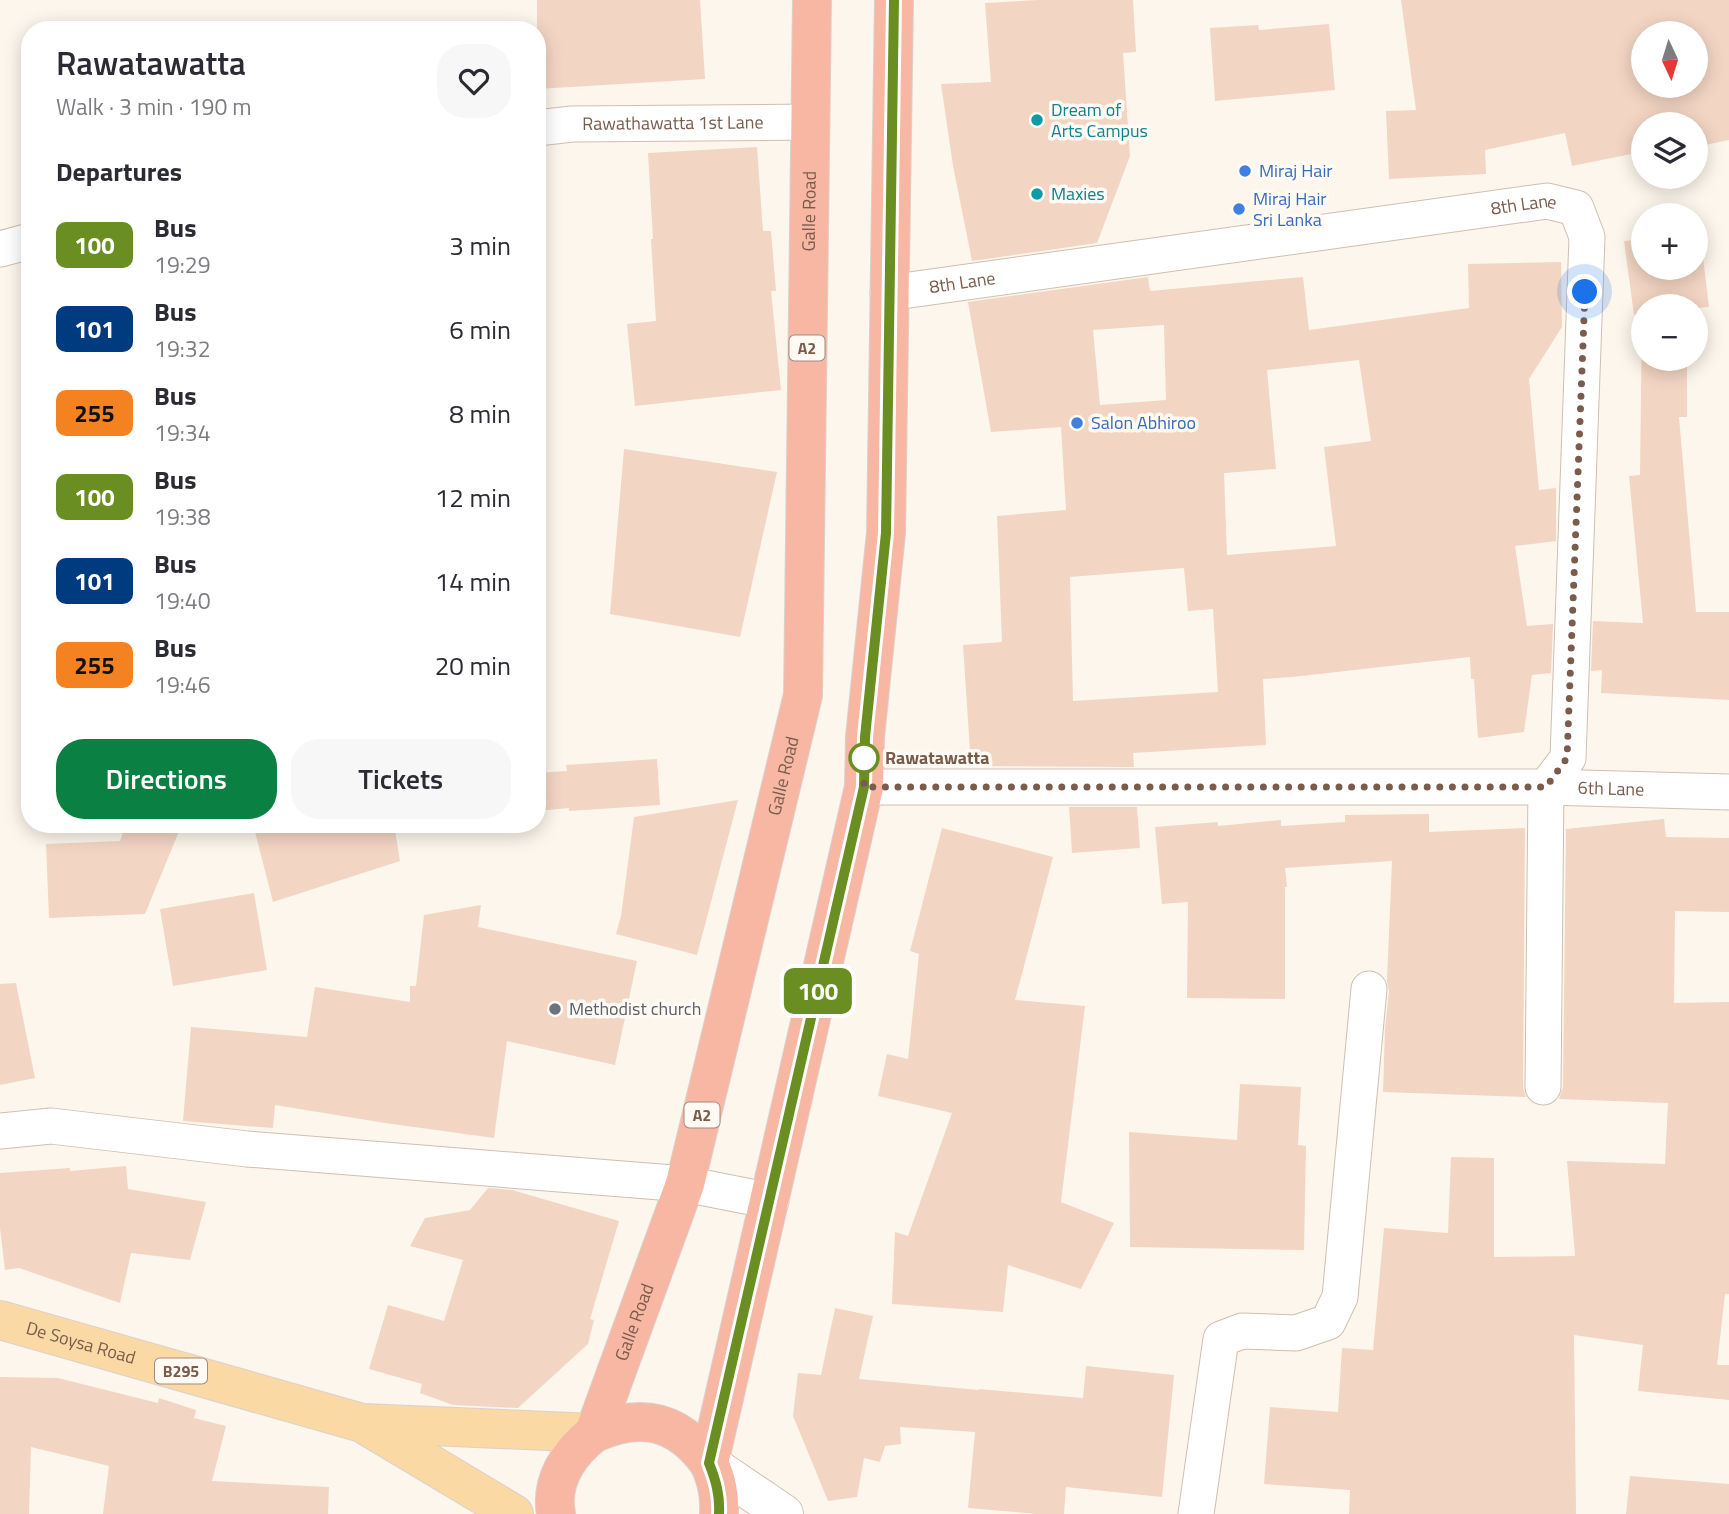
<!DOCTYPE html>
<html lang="en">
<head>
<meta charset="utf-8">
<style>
  body { margin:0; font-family:"Titillium Web",sans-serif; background:#f7f7f7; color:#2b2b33; height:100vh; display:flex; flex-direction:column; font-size:26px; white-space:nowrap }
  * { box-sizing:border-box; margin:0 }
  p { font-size:23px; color:#7c7c81 }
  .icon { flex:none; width:38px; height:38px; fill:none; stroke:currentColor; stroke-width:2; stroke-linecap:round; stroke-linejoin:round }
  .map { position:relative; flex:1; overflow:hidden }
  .drawer { position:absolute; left:21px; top:21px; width:525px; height:812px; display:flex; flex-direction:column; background:#fff; border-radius:28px; box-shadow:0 4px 18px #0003 }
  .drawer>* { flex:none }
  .badge { padding:0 14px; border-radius:10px; font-size:24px; line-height:46px }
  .needle { width:46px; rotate:176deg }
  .controls { position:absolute; left:1631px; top:21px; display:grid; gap:14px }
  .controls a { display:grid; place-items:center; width:77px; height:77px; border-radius:50%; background:#fff; box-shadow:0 4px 18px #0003; font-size:35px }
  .you { position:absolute; width:35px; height:35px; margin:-18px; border:5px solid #fff; border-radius:50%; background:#1a73e8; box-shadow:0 0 0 10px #1a73e833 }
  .map>.badge { position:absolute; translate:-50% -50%; box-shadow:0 0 0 4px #fff }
  h2 { padding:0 35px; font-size:26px; line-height:63px }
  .round { display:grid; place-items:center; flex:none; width:74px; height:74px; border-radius:28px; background:#f7f7f7 }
  .overview { display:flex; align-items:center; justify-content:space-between; height:119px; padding:0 35px }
  h1 { font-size:33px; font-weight:600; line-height:52px }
  .cta { display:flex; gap:14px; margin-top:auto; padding:14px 35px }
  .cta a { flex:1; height:80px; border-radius:28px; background:#0b8043; color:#fff; font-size:28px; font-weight:600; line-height:80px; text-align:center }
  .cta a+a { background:#f7f7f7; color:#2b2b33 }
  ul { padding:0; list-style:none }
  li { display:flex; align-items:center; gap:21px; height:84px; padding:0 35px }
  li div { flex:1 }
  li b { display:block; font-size:26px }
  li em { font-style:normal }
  li .badge { min-width:77px; font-weight:700; text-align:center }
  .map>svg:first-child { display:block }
</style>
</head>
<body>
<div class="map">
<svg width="1729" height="1514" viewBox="0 0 1729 1514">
  <rect width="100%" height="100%" fill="#fdf6ec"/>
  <path fill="#f3d5c3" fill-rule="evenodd" d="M537 0H700L705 79 537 89Z
    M1038 0H1133L1136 52 1123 53 1130 156 1097 243 972 261 953 166 941 84 991 82 985 3Z
    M1401 0H1729V140L1696 147V124H1643V158L1637 159 1636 153 1572 166 1565 133 1485 150 1486 174 1389 179 1386 111 1416 110ZM1643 33H1696V86H1643Z
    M1329 24 1335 90 1215 101 1210 28 1258 25 1259 30Z
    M757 147 763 231H771L776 291H771L781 390 635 406 627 324 656 321 651 239H653L648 153Z
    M1696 232H1700L1709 307 1696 308V306H1643V359H1687V417H1679L1696 612H1729V700L1601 693 1602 670 1591 671 1593 621 1643 623 1629 476 1640 475 1642 314 1634 315 1624 241 1643 239V268H1696Z
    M1561 262 1562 327 1529 379 1539 490 1556 488V541L1515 546 1527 626 1553 624 1551 673 1532 675 1524 732 1478 738 1474 679H1471L1470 657 1292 677 1263 679 1266 745 1133 753 1134 767 971 766 963 645 1002 642 997 516 1066 510 1061 427 991 432 968 302 1148 277 1150 291 1303 277 1309 330 1469 308 1468 264ZM1164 325 1166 400 1100 405 1093 330ZM1359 360 1371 441 1324 447 1336 546 1227 555 1224 473 1276 469 1267 370ZM1184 568 1188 611 1213 609 1218 692 1073 701 1070 577Z
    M624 449 777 472 740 637 610 614Z
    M657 759 660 805 569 811V808L537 811V773L567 771 566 765Z
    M738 800 697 955 616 934 621 916 634 817Z
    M1069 807H1137L1140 848 1072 853Z
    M1429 814V832L1525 828 1523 1087 1526 1097 1383 1092 1385 1029 1389 991 1387 981 1392 861 1285 868 1287 887H1285V999L1187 998 1188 902 1162 904 1155 827 1218 822V826L1281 820V826L1345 822V815Z
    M1664 819 1666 837 1729 838V912L1675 911 1674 1003 1729 1002V1294H1725L1717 1365H1729V1400L1638 1391 1643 1345 1574 1335 1576 1514H1349L1350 1490 1264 1484 1270 1407 1338 1412 1342 1348 1373 1350 1384 1228 1448 1233 1451 1157 1494 1158V1257L1575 1256 1567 1161 1665 1164 1668 1103 1559 1099 1563 1087 1566 829Z
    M126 824H182L145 914 49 918 46 844 120 841Z
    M253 824H394L400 861 273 902Z
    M942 828 1053 857 1015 1000 1085 1006 1061 1202 1114 1223 1081 1289 1008 1265 1003 1312 892 1304 895 1232 908 1236 952 1113 878 1096 887 1054 908 1059 919 954 910 951Z
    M254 893 267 970 173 986 160 909Z
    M481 905 478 927 637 961 615 1065 507 1041 494 1138 385 1123 275 1105 273 1128 183 1121 191 1027 307 1037 315 987 410 1002V986H416L424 915Z
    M16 983 35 1078 0 1085V984Z
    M1240 1084 1301 1087 1298 1145 1306 1146 1304 1250 1130 1247 1129 1132 1237 1140Z
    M126 1166 128 1189 206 1202 190 1260 131 1253 120 1303 19 1268 5 1270 0 1228V1173L70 1168V1171Z
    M488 1188 512 1190 619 1221 590 1319 594 1320 588 1344 518 1408 453 1405 420 1393 422 1384 369 1369 388 1305 444 1321 463 1260 410 1246 425 1218 470 1210Z
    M835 1308 873 1316 859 1379 979 1390V1389L1083 1398 1086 1366 1174 1375 1162 1497 1066 1487 1064 1514H1037L968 1508 975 1432 900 1427 901 1444 885 1446 880 1462 864 1458 857 1497 828 1501 793 1416 798 1373 821 1375Z
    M0 1377 58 1378 158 1403 159 1398 196 1410 194 1418 226 1426 212 1481 329 1487 328 1514H103L109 1466 31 1447 29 1514H0Z
    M1630 1476 1729 1484V1514H1626Z"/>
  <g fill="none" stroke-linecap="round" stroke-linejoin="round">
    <g stroke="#d1beb0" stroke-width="37">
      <g id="street">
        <path id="s1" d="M537 128 572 124 810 122"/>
        <path d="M0 249 30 241"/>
        <path id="s2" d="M888 293 1547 201 1576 208 1587 237 1568 758 1546 787 1543 1087"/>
        <path id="s3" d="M864 787H1546L1729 792"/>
        <path d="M0 1131 51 1126 247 1149 685 1184 771 1201"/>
        <path d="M1196 1514 1221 1339 1242 1331 1296 1333 1328 1322 1340 1297 1369 989"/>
      </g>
    </g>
    <g stroke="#d6c0b0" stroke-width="40">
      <path id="secondary" d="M709 1463 784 1514"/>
    </g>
    <g stroke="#dad1cd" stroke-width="40">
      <g id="primary">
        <path id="s4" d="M0 1320 362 1423 594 1433"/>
        <path d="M367 1426 514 1514"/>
      </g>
    </g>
    <g stroke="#dad1cd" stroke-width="40">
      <g id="highway">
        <path d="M594 1433C642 1412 678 1420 709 1463"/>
        <path id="s5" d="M556 1514C550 1481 569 1453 594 1433L685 1184 803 695 812 0"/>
        <path d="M719 1514C720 1495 717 1481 709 1463L864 787 865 737 886 533 894 0"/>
      </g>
    </g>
    <use href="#street" stroke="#fff" stroke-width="35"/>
    <use href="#secondary" stroke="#fff" stroke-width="38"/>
    <use href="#primary" stroke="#fbd9a5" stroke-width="38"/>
    <use href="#highway" stroke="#f7b7a3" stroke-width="38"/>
  </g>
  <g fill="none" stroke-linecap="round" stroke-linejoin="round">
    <g stroke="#fff" stroke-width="16">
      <path id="line" d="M719 1514C720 1495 716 1481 709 1463L864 787 865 737 886 533 894 0"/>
    </g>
    <use href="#line" stroke="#6b8e23" stroke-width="10"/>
    <path stroke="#7a5c4d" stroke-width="7" stroke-dasharray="0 12.6" d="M864 758V787H1546L1567 758 1585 292"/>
  </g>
  <g fill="#0f9aa8" stroke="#fffaf3" stroke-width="2.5">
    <circle cx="1037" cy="120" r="7"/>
    <circle cx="1037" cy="194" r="7"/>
  </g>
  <g fill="#3f7fe0" stroke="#fffaf3" stroke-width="2.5">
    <circle cx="1245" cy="171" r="7"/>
    <circle cx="1239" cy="209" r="7"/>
    <circle cx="1077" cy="423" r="7"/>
  </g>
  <circle fill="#fff" stroke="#6b8e23" stroke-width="3.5" cx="864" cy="758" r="14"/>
  <circle fill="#6b7280" stroke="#fffaf3" stroke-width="2.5" cx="555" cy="1009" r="7"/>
  <g text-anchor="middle" stroke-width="7" stroke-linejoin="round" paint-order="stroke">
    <g fill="#fffaf3" stroke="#a28b7f" stroke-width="2">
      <rect x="789.5" y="335.5" width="35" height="25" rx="5"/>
      <rect x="684.5" y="1102.5" width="35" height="25" rx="5"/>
      <rect x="155" y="1358.5" width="52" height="25" rx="5"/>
    </g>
    <g font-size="16" font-weight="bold" fill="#7a5c4d">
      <text x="807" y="354">A2</text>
      <text x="702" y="1121">A2</text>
      <text x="181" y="1377">B295</text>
    </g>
    <g font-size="18" fill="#0d838f" stroke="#fffaf3" text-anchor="start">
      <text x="1051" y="116">Dream of<tspan x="1051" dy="21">Arts Campus</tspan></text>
      <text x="1051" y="200">Maxies</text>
    </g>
    <g font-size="18" fill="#7a5c4d" stroke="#fffaf3">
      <text dy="6" stroke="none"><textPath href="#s1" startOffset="136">Rawathawatta 1st Lane</textPath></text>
      <text dy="6" stroke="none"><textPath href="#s2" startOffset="642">8th Lane</textPath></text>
      <text dy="6" stroke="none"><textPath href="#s5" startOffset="1346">Galle Road</textPath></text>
      <text dy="6" stroke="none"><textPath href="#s2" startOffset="75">8th Lane</textPath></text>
      <text dy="6" stroke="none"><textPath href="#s5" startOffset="779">Galle Road</textPath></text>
      <text dy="6" stroke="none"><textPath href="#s3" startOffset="747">6th Lane</textPath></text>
      <text dy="6" stroke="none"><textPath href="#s5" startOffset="212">Galle Road</textPath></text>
      <text dy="6" stroke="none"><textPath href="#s4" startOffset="84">De Soysa Road</textPath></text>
    </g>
    <g font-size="18" fill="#366cbe" stroke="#fffaf3" text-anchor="start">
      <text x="1259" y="177">Miraj Hair</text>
      <text x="1253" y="205">Miraj Hair<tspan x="1253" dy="21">Sri Lanka</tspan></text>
      <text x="1091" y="429">Salon Abhiroo</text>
    </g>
    <g font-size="18" font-weight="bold" fill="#7a5c4d" stroke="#fffaf3" text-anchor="start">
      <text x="885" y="764">Rawatawatta</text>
    </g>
    <g font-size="18" fill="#5b616d" stroke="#fffaf3" text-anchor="start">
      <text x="569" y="1015">Methodist church</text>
    </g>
  </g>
</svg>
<div class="controls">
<a><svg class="needle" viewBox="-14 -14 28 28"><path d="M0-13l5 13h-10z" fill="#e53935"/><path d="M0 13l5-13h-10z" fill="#7c7c81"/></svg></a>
<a><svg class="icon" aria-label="layers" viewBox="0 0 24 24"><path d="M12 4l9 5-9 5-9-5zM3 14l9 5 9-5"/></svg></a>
<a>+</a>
<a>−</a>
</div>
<div class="you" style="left:1585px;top:292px"></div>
<b class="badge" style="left:818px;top:991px;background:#6b8e23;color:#fff">100</b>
<section class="drawer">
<div class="overview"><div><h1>Rawatawatta</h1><p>Walk · 3 min · 190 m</p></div><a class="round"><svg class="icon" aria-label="heart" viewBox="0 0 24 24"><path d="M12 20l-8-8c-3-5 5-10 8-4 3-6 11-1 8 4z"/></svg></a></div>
<h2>Departures</h2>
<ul>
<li><span class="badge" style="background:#6b8e23;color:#fff">100</span><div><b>Bus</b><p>19:29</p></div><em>3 min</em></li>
<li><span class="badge" style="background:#003b80;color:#fff">101</span><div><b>Bus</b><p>19:32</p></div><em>6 min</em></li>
<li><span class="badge" style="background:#f58220;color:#111">255</span><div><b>Bus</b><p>19:34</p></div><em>8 min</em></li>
<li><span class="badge" style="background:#6b8e23;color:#fff">100</span><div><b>Bus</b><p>19:38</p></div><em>12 min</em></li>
<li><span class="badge" style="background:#003b80;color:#fff">101</span><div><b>Bus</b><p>19:40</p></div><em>14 min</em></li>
<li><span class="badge" style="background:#f58220;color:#111">255</span><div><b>Bus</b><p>19:46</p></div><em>20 min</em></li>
</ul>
<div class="cta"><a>Directions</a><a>Tickets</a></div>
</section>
</div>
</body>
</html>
